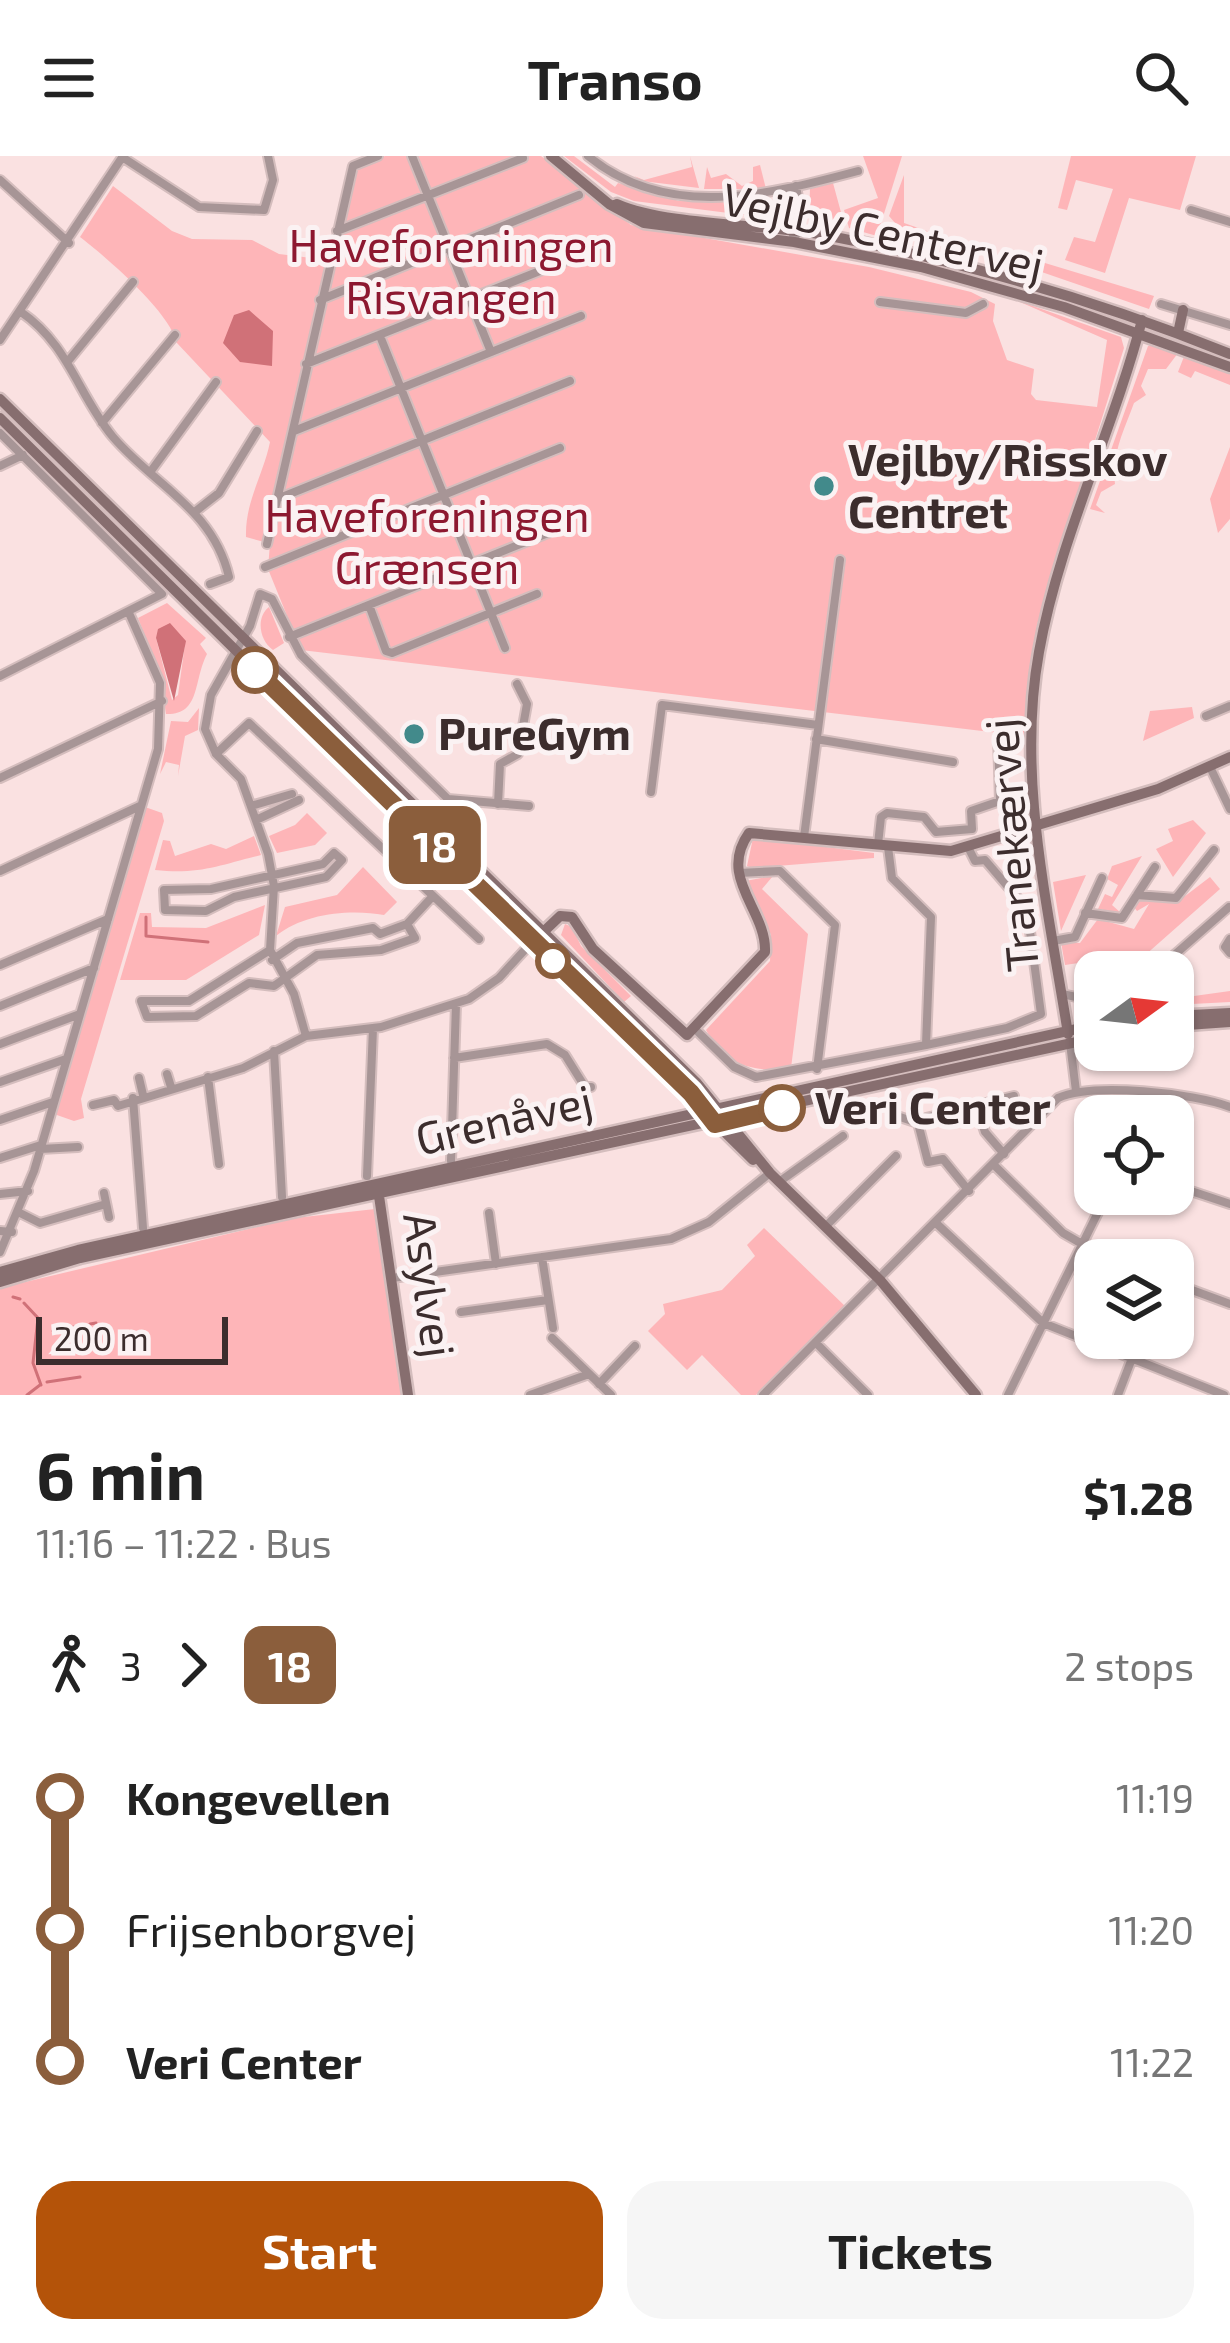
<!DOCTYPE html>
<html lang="en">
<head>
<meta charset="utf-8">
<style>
  body { margin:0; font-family:"Exo 2",sans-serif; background:#f6f6f6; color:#222; height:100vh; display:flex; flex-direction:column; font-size:45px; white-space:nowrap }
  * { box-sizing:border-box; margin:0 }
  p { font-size:39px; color:#767676 }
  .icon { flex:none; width:66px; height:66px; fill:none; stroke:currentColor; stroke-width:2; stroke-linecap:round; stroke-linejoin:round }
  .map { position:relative; height:1239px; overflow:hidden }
  .details { display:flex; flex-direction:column; background:#fff; flex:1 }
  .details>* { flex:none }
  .badge { padding:0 24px; border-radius:18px; font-size:42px; line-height:78px }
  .needle { width:78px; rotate:75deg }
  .tools { position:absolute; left:1074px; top:795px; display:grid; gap:24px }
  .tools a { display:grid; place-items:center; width:120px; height:120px; border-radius:24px; background:#fff; box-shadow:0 3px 9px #0004; font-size:60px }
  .scale { position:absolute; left:36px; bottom:30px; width:192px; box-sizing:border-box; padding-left:12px; border:6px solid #3c2d2d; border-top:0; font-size:33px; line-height:42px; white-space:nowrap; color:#3c2d2d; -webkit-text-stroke:9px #fbf2f3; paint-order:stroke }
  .map>.badge { position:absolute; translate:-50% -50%; box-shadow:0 0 0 6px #fff }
  .legs { display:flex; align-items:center; gap:18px; height:132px; padding:0 36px; font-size:39px }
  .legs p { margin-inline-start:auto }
  .summary { display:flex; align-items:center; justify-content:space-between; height:204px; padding:0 36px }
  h1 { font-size:66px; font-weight:700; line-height:90px }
  .cta { display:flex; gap:24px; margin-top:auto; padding:24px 36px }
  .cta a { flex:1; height:138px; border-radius:36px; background:#b45309; color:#fff; font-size:48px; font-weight:700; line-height:138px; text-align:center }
  .cta a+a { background:#f6f6f6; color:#222 }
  ul { padding:0 36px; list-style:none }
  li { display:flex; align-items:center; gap:42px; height:132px; font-size:45px }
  li i { display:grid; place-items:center; width:18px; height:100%; margin:0 15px; background:currentColor }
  li i::after { content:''; width:30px; height:30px; margin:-15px; border:9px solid; border-radius:50%; background:#fff }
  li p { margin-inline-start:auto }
  li:first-child i { background:linear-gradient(#0000 50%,currentColor 0) }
  li:last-child i { background:linear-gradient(currentColor 50%,#0000 0) }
  header { display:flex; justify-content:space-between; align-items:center; height:156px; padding:0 36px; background:#fff; font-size:54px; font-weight:700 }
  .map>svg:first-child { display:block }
</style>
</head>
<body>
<header><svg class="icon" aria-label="menu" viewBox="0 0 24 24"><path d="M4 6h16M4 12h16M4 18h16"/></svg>Transo<svg class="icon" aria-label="search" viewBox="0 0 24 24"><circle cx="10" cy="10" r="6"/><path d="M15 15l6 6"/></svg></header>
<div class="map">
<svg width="1230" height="1239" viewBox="0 0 1230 1239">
  <rect width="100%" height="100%" fill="#fae1e1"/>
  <path fill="#feb5b8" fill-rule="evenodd" d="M385 0H541L631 69 869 111 971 136 995 148 993 165 1007 204 1034 213 1031 238 1036 244 1097 251 1107 184 1013 143 1121 181 1124 192 1037 469 1025 580 301 494 268 413 270 387 355 12Z
    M564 0H574L615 31 618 27 679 45 687 40 725 44V50L779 45 787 47 789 59 783 64 634 45 611 36Z
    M690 0 699 32 642 25 634 20 644 24 692 11Z
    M863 0H902L877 80 849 72 844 54 878 42Z
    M1071 0H1196L1180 54 1129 42 1105 117 1065 104 1074 81 1095 86 1113 33 1076 24 1067 54 1058 52Z
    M760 9 766 33H704L707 11 711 22 726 18 742 30 753 25V11Z
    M904 19V67L930 76 929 88 908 82 889 60Z
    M833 27 845 71 809 59 810 33Z
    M113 30 172 75 192 83 252 84 279 98 328 104 274 364 264 386 246 381C245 345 263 320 270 286L176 186C171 157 105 100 80 81Z
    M935 77 987 92 989 98 932 89Z
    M1015 98 1154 140 1149 153 1030 112Z
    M1155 188 1178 197 1166 213H1148L1141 230 1146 239 1134 247C1125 272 1111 298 1115 328L1101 336 1096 349 1105 357 1090 353 1148 190Z
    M1185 198 1230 217V229L1195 215 1191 222 1178 216Z
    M1230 291V363L1218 377 1210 343Z
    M167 447 206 482 200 488 207 498C193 525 201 559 166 558L160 518 138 462ZM156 482 185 488 178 539 172 544Z
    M269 451 284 487 273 494C260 485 255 462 269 451Z
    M246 497 528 767 527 769Z
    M1192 551 1194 562 1143 585 1150 555Z
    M199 552 198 574 185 580 178 620 179 609 166 606 160 618 171 565 188 566Z
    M145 651 162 657 164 665 81 943 84 962 74 965 54 958Z
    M307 657 327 677 315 689 277 697 269 680 295 669Z
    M1193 664 1206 677 1173 721 1156 693 1173 685 1168 673Z
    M254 680 261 699C220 709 199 719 155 714L163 684 170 685 175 700 211 688 226 693Z
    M753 682 874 697V702L752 712 747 710Z
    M1142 700 1112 749 1121 757 1098 753 1105 738 1112 741 1118 729 1107 723 1112 710Z
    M363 711 397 746 384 759C351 753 304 757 276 780L285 751 337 739Z
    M1086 719 1061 775 1053 726Z
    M773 720 762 733 808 778 791 912C754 918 724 908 706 874L770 805 771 779 745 725Z
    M1210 721 1220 733 1126 816H1119L1112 802 1065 809 1061 786 1080 787 1098 763 1134 773 1149 748 1137 755 1133 750 1138 743 1176 747Z
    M265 749 259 779 186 824H120L140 757H151L152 771 206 772Z
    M565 768 572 771 581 790 631 840 624 846 561 779Z
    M1173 833 1194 840 1230 835V846L1173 849Z
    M375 1053 403 1239H0V1132L295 1062Z
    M764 1072 846 1151 756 1239H741L702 1199 687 1214 648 1175 665 1158 663 1148 722 1134 755 1100 747 1089Z"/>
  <path fill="#d07178" d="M249 154 273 175 272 210 240 206 223 187 234 159Z
    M170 467 186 485 174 545 156 482 158 473Z"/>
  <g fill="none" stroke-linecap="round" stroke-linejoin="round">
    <path stroke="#d07178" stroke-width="3" d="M146 761V780L208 786
      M13 1141 20 1143
      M24 1147 38 1162 33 1207 41 1229
      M90 1168 96 1167
      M53 1175 85 1169
      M47 1226 80 1221
      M27 1239 40 1229"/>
    <g stroke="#d4bdbd" stroke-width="12">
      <path id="street" d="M412 0 491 196
        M588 0C667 65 768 39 858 15
        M122 1 199 51 264 54 273 24 268 0
        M0 24 69 87
        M790 32 793 79
        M1191 54 1230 66
        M337 75 523 2
        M794 86 801 59 796 30
        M320 144 579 39
        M880 146 966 157 983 148
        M1161 148 1230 169
        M21 156C69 189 78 239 113 281 155 330 213 353 229 421L210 428
        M380 180 505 492
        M0 184 123 0
        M69 204 133 126
        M306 208 590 95
        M102 267 175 179
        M294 275 581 160
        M0 277 162 438 0 520
        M0 310 23 299
        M151 315 216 226
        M282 341 570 225
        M196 355 219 337 257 275
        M267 388 353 10 378 0
        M265 411 560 292
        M369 449 386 495 392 497 537 438
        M289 481 548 377
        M1206 560 1230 550
        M816 583 953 606
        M216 598 249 567 479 783
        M1210 611 1230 653
        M0 622 162 545
        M651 636 662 549 818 569
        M498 648 500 608 518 598 527 548 517 528
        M251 650 292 638
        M256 664 299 644
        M804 681 840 404
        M878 688 881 661 887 657 924 661 936 676 972 673 971 655 1000 645 998 581
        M888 691 892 722 931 761 926 889 1007 872 1041 858 1027 753 985 704 975 705 968 691
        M334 697 342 704 326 721 234 741 206 755 165 754 164 734 211 733 323 708Z
        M0 715 140 650
        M739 717 780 715 835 769 817 913
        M1137 739 1176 742 1214 694
        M1085 757 1122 762 1155 711
        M407 768 433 740
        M1230 783 1225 791 1230 797
        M1053 785 1075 781 1102 722
        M270 794 189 845H141L147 861 196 860 249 827 274 830 317 799 381 794 415 782 407 768 380 778 373 772 297 787 272 804
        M0 809 108 763
        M1155 816 1229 751
        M1062 838 1095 845
        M0 850 94 812
        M696 874 734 911 756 921 926 889
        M306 880 294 838 270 794 274 730 268 698 241 623 216 598 205 573 211 539 250 470 260 438 272 443 301 499 448 643 529 650
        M1070 887 1076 935
        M0 888 80 858
        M274 895 282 1041
        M454 902 547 888 565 899 585 931H591
        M167 918 171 931
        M208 921 219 1008
        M139 922 143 939
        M0 926 66 903
        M133 942 143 1072
        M892 945 894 959 918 967 928 1006 943 1003 969 1035
        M93 949 114 944 118 950 243 912 306 880 381 871 469 843 499 822 532 786
        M976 949 985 976 1004 998
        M1145 960 1155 939
        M926 962 1014 940
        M0 964 53 946
        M40 993 78 991
        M0 1002 41 989
        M451 1005 456 848
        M994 1009 1063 1077 1110 1104
        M367 1020 373 872
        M779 1026 843 980
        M1173 1029 1230 1048
        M104 1037 109 1061
        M0 1038 28 1035
        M20 1057 40 1067 106 1048
        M489 1057 496 1108
        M937 1068 1043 1167 1224 1239
        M825 1071 896 1000
        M0 1075 12 1076
        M0 1096 34 1015 158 593 160 527 129 457
        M542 1101 553 1172
        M392 1122 671 1083 709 1066 770 1017
        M1173 1127 1230 1148
        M461 1156 548 1144
        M552 1182 611 1239
        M816 1187 868 1239
        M599 1228 635 1190
        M530 1239 589 1218
        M763 1239 1058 942C1093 926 1193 937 1230 951
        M1008 1239 1107 1038
        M1118 1239 1131 1205"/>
    </g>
    <g stroke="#d4bdbd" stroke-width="15">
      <path id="secondary" d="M551 0 609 48 644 67 794 86 921 111 1064 151 1230 211
        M617 48C667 70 767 68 825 79 965 106 1099 145 1230 198
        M1178 177 1183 154
        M0 243 696 926 770 1017 880 1124 976 1239
        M0 262 753 1004
        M540 779 560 760 572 761 593 793 687 879 765 796C767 754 717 722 749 677L951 695 1158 633 1230 601
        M1173 860 1230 857
        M1173 870 1230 866
        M1068 878C1049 754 1016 622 1039 496 1059 383 1113 275 1142 164
        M378 1033 408 1239
        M0 1116 78 1094 1095 869
        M0 1126 80 1102 1095 882"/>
    </g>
    <use href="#street" stroke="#a79596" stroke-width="8"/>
    <use href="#secondary" stroke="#876e6f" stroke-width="10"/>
  </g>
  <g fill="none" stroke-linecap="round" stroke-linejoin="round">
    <g stroke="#fff" stroke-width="27">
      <path id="line-1" d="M255 514 691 937 715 968 782 952"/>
    </g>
    <use href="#line-1" stroke="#8b5e3c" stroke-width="18"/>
  </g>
  <g fill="#428a8b" stroke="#fbf2f3" stroke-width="4.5">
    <circle cx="824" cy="330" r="12"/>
    <circle cx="414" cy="578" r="12"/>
  </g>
  <g fill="#fff" stroke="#8b5e3c" stroke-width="6">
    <circle cx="255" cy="514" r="21"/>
    <circle cx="553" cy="805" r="15"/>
    <circle cx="782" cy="952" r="21"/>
  </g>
  <g text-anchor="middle" stroke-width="10" stroke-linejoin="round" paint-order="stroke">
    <g font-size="45" fill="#3c2d2d" stroke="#fbf2f3">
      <text transform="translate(883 76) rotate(12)" y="16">Vejlby Centervej</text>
      <text transform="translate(1012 689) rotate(-95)" y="16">Tranekærvej</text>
      <text transform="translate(504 964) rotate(-13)" y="16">Grenåvej</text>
      <text transform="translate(429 1129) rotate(82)" y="16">Asylvej</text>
    </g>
    <g font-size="45" fill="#8d1830" stroke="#fbf2f3">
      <text x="451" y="106">Haveforeningen<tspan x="451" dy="52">Risvangen</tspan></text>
      <text x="427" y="376">Haveforeningen<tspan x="427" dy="52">Grænsen</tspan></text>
    </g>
    <g font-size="45" font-weight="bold" fill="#3c2d2d" stroke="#fbf2f3" text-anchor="start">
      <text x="848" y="320">Vejlby/Risskov<tspan x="848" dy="52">Centret</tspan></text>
      <text x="438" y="594">PureGym</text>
    </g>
    <g font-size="45" font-weight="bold" fill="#3c2d2d" stroke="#fbf2f3" text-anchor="start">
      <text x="815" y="968">Veri Center</text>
    </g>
  </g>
</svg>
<div class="tools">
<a><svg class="needle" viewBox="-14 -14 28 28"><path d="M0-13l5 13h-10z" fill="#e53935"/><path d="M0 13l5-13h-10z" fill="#767676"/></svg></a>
<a><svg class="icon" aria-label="locate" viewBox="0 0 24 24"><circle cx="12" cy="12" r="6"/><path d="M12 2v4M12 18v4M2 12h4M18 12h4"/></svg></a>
<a><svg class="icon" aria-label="layers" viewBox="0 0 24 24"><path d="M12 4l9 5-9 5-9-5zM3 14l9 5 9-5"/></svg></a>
</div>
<div class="scale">200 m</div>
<b class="badge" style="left:435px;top:689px;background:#8b5e3c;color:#fff">18</b>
</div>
<section class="details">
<div class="summary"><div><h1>6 min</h1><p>11:16 – 11:22 · Bus</p></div><b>$1.28</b></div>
<div class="legs"><svg class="icon" aria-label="walk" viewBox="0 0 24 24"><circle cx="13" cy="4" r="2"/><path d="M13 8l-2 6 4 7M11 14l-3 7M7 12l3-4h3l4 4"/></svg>3<svg class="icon" aria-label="forward" viewBox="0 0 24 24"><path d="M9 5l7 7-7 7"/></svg><b class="badge" style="background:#8b5e3c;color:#fff">18</b><p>2 stops</p></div>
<ul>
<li><i style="color:#8b5e3c"></i><b>Kongevellen</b><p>11:19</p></li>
<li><i style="color:#8b5e3c"></i><span>Frijsenborgvej</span><p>11:20</p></li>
<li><i style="color:#8b5e3c"></i><b>Veri Center</b><p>11:22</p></li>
</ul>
<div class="cta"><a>Start</a><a>Tickets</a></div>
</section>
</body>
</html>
